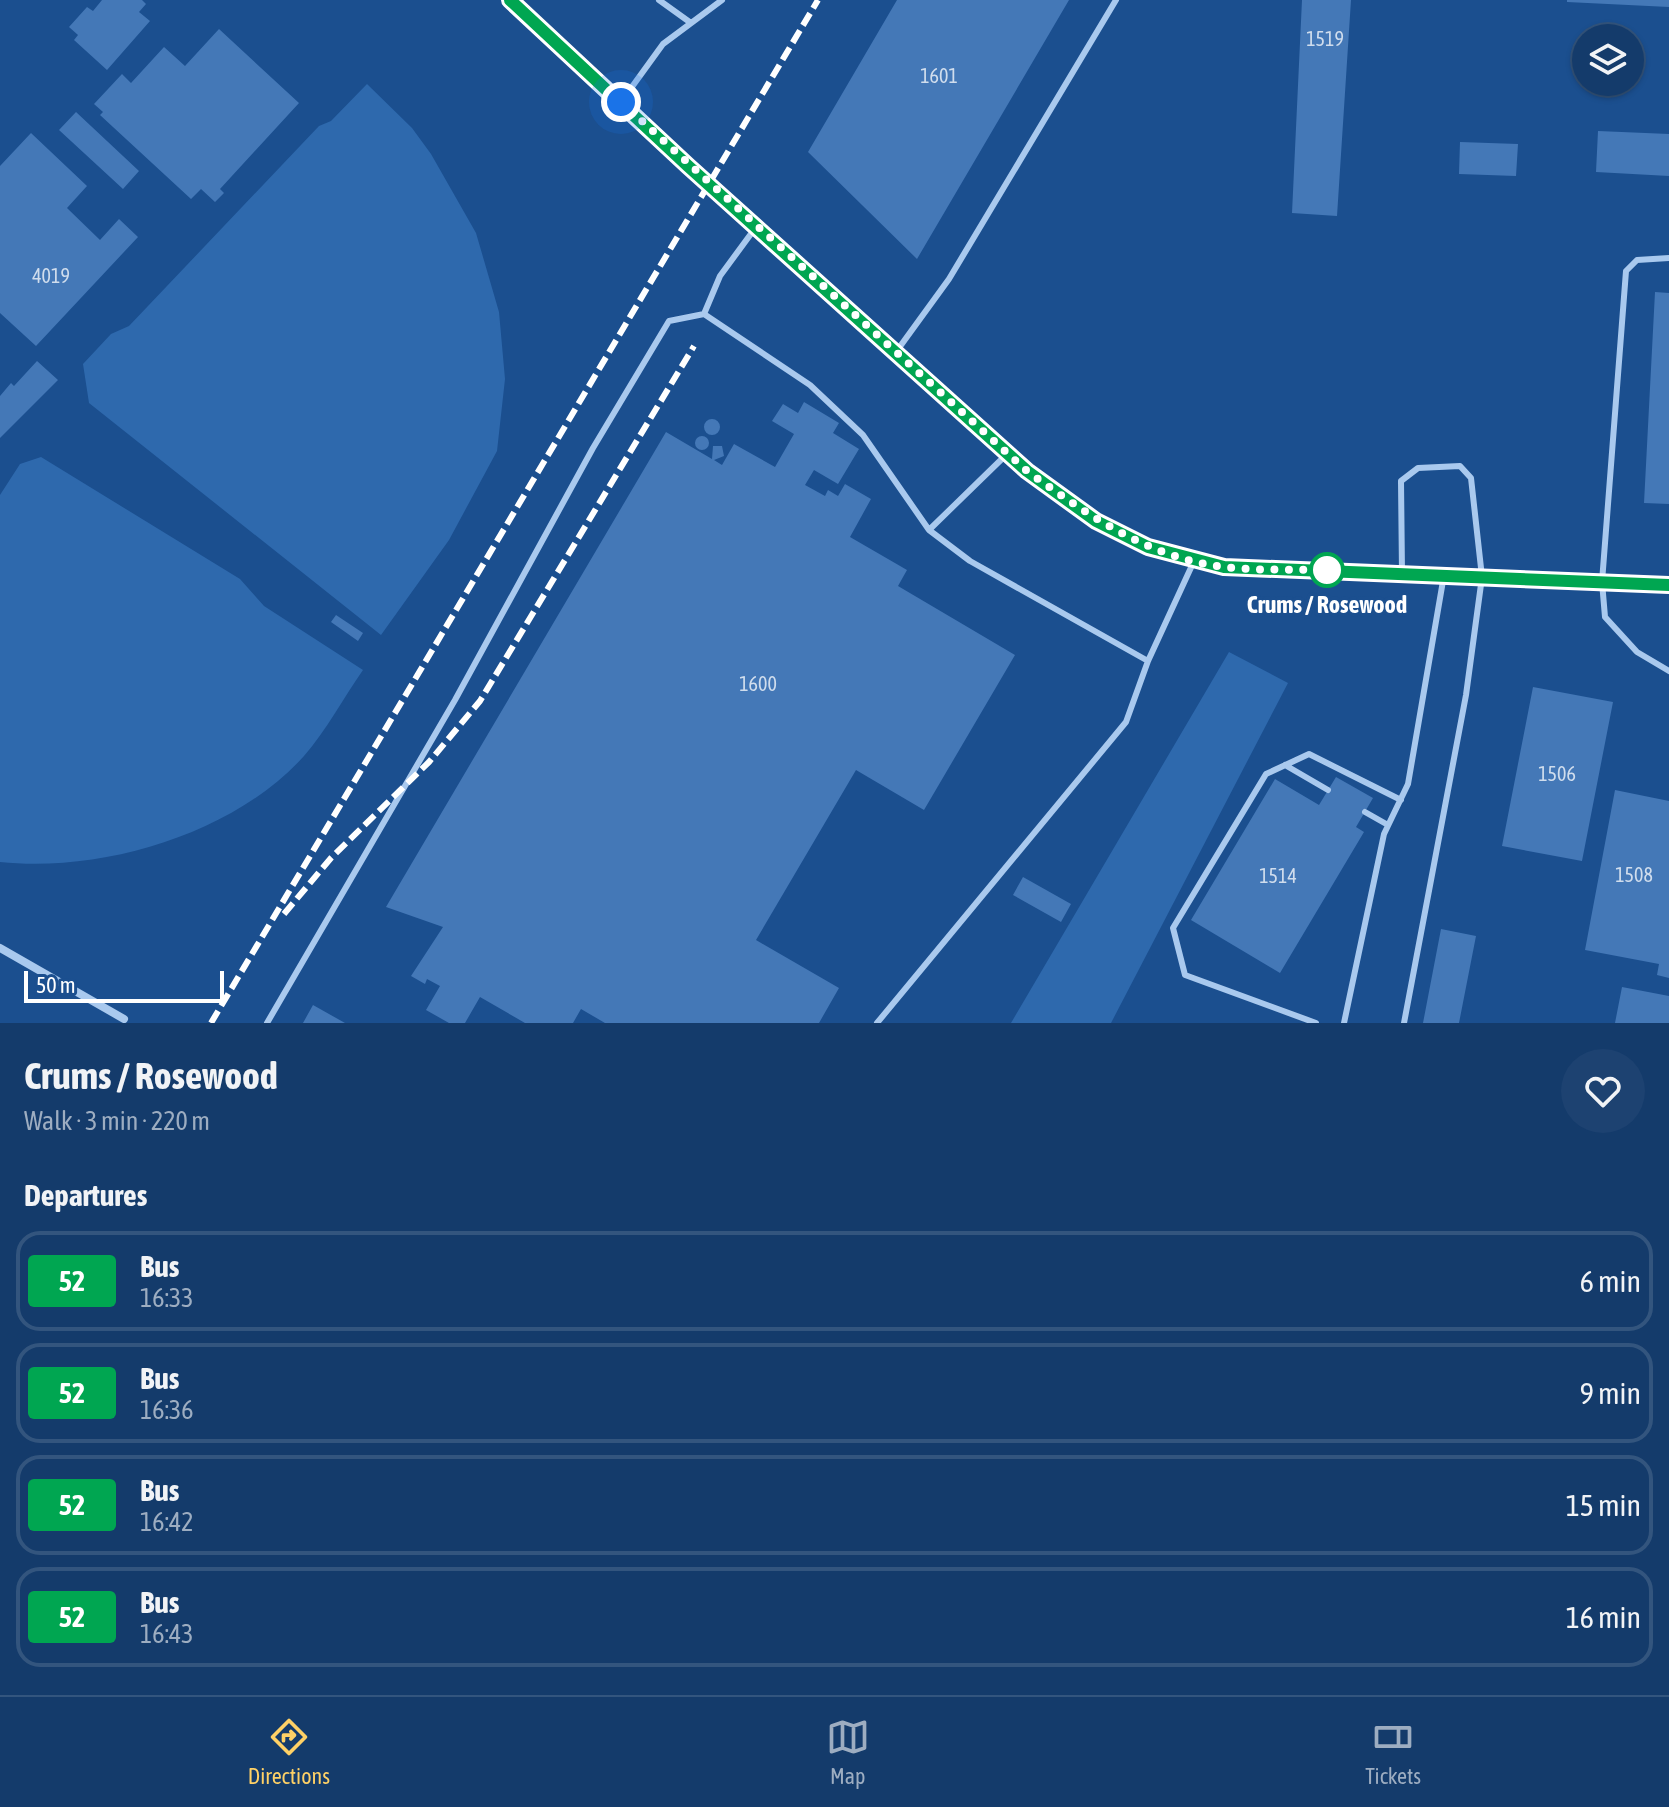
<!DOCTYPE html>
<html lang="en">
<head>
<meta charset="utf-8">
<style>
  body { margin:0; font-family:"Asap Condensed",sans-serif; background:#1d4271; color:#f1f3f6; height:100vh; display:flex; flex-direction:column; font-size:30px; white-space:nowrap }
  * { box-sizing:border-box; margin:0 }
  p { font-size:26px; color:#9dadc1 }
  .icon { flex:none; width:44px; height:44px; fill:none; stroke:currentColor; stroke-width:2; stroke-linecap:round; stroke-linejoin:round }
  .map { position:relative; height:1023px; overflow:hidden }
  .sheet { display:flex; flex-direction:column; background:#143b6b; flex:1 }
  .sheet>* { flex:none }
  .badge { padding:0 16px; border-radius:6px; font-size:28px; line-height:52px }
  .buttons { position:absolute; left:1572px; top:24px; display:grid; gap:16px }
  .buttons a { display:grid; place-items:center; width:72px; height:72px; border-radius:50%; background:#143b6b; box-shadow:0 2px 6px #0004,0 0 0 2px #33557e; font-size:40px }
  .scale { position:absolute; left:24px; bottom:20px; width:200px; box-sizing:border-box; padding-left:8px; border:4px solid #fff; border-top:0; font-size:22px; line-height:28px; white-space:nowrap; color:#fff; -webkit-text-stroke:6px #1b4f8f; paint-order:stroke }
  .you { position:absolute; width:40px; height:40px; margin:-20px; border:6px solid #fff; border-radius:50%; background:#1a73e8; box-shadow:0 0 0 12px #1a73e833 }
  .map>.badge { position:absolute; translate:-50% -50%; box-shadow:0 0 0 4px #fff }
  h2 { padding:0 24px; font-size:30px; line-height:72px }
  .round { display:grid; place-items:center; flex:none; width:84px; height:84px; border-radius:42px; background:#1d4271 }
  .summary { display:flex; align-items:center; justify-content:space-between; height:136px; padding:0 24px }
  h1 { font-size:38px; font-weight:700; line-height:60px }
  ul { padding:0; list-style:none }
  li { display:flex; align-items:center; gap:24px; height:100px; margin:0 16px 12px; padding:0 8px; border:4px solid #33557e; border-radius:24px }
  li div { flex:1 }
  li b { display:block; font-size:30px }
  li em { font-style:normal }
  li .badge { min-width:88px; font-weight:700; text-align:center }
  .tabs { display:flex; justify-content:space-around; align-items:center; height:112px; border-top:2px solid #33557e; background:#143b6b; font-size:22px; color:#9dadc1 }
  .tabs a { display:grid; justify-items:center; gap:4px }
  .tabs .active { color:#ffd166 }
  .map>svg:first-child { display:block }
</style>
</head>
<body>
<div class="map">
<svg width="1669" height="1023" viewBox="0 0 1669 1023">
  <rect width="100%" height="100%" fill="#1b4f8f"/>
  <path fill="#2e69ad" d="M367 84 412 128 431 154 476 233 499 312 505 379 497 451 449 540 381 635 89 403 83 364 111 334 129 326 319 126 331 121Z
    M41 457 240 579 264 606 363 670C344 697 326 731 304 756 234 834 102 873 0 862V495L20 464Z
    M1229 652 1288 683 1111 1023H1011Z"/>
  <path fill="#4478b7" d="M102 0H142L146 4 139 12 150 21 107 70 74 40 78 35 69 27 87 7 93 11Z
    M897 0H1069L917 259 808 152Z
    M1302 0H1351L1337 216 1292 213Z
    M1567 0H1669V7L1567 2Z
    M219 29 299 103 220 189 224 193 215 202 201 189 191 199 100 115 103 112 94 104 122 74 131 83 164 47 185 66Z
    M76 112 139 171 123 189 59 130Z
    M1598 131 1669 134V176L1596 172Z
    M31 133 87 186 67 208 100 240 119 219 138 237 36 346 0 313V166Z
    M1460 142 1518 144 1516 176 1459 174Z
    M1655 292 1669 293V504L1644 503Z
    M37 361 58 380 0 438V396L11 383 14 386Z
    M804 402 839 423 833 433 859 449 838 484 814 470 805 485 825 496 828 490 838 496 845 484 871 499 850 537 907 570 898 586 1015 655 924 810 856 770 756 940 839 988 819 1023H605L581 1009 573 1023H525L480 997 465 1023H449L426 1010 440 986 427 979 425 984 411 976 443 927 386 907 666 432 712 459 713 446H722L724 456 714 460 722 465 734 444 775 467 794 434 772 421 783 404 798 413Z
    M704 427a8 8 0 1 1 16 0a8 8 0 1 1-16 0Z
    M695 443a7 7 0 1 1 14 0a7 7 0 1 1-14 0Z
    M336 615 363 633 358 641 331 622Z
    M1533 687 1613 702 1582 861 1502 846Z
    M1336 777 1373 798 1356 827 1364 832 1280 973 1191 920 1275 779 1319 805Z
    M1615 790 1669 801V978L1657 975 1659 964 1585 950Z
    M1023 877 1071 904 1061 922 1013 895Z
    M1441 929 1476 936 1459 1023H1423Z
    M1622 987 1669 996V1023H1615Z
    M313 1005 345 1023H303Z"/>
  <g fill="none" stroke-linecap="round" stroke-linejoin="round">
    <path stroke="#a9c9ee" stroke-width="6" d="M659 0 691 23
      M621 102 663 44 722 0
      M1669 258 1637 260 1626 271 1602 582 1605 617 1637 652 1669 671
      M704 314 720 276 756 227
      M896 352 949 279 1116 0
      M1008 453 929 530 970 561 1148 661
      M1402 573 1401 481 1418 468 1460 466 1471 478 1482 577 1466 695 1404 1023
      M1285 765 1328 790
      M1365 812 1388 825
      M267 1023 455 700 593 448 669 321 704 314 810 385 863 435 929 530
      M877 1023 1126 722 1148 661 1194 561
      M1316 1023 1185 975 1173 928 1266 774 1309 754 1401 800
      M1344 1023 1384 834 1408 784 1444 575"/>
    <path stroke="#a9c9ee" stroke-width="8" d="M510 0 688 166 1027 471 1096 521 1148 547 1224 567 1669 585
      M0 948 124 1019"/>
    <path stroke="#fff" stroke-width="6" stroke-dasharray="14 6" stroke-linecap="butt" d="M284 914 331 858 429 762 480 701 694 346
      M211 1023 818 0"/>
  </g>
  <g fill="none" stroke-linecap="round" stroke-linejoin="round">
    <g stroke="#fff" stroke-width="18">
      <path id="line" d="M510 0 688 166 1027 471 1096 521 1148 547 1224 567 1669 585"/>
    </g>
    <use href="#line" stroke="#00a651" stroke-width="12"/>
    <path stroke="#fff" stroke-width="8" stroke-dasharray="0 14.4" d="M621 102 1027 471C1088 515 1147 557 1223 567 1257 571 1295 569 1327 570"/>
  </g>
  <circle fill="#fff" stroke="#00a651" stroke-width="4" cx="1327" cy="570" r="16"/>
  <g text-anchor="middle" stroke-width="7" stroke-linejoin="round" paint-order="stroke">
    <g font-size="20" fill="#d0dded">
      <text x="1325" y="46">1519</text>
      <text x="939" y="83">1601</text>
      <text x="51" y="283">4019</text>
      <text x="758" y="691">1600</text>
      <text x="1557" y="781">1506</text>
      <text x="1634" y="882">1508</text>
      <text x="1278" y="883">1514</text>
    </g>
    <g font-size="24" font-weight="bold" fill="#fff" stroke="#1b4f8f">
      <text x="1327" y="613">Crums / Rosewood</text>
    </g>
  </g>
</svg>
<div class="buttons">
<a><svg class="icon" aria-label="layers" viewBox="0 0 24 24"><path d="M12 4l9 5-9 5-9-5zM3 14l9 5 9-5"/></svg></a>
</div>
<div class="scale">50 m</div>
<div class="you" style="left:621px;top:102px"></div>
</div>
<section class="sheet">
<div class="summary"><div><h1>Crums / Rosewood</h1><p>Walk · 3 min · 220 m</p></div><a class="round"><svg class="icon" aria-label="heart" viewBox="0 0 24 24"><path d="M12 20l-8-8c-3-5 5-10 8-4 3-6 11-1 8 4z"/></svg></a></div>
<h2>Departures</h2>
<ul>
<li><span class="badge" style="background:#00a651;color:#fff">52</span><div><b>Bus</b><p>16:33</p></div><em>6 min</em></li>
<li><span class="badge" style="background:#00a651;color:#fff">52</span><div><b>Bus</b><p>16:36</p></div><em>9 min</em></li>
<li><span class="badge" style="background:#00a651;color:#fff">52</span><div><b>Bus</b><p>16:42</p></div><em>15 min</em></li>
<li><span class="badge" style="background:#00a651;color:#fff">52</span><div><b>Bus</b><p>16:43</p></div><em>16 min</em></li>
</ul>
</section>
<nav class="tabs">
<a class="active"><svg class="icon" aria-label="directions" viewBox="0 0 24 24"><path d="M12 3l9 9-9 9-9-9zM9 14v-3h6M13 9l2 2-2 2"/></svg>Directions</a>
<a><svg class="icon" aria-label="map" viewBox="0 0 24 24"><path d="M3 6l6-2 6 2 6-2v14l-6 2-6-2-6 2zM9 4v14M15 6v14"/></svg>Map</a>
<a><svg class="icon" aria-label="tickets" viewBox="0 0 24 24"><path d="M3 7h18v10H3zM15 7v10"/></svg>Tickets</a>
</nav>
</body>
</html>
